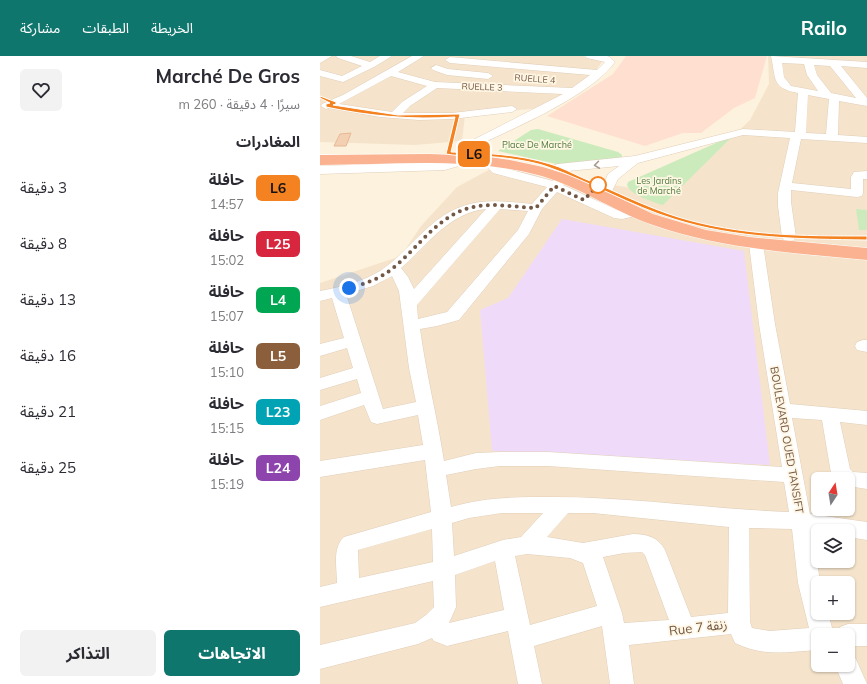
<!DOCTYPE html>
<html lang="ar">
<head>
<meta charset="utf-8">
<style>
  body { margin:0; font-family:Mulish,"Noto Sans Arabic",sans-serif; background:#f2f2f3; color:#2b2b33; direction:rtl; height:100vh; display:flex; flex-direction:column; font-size:15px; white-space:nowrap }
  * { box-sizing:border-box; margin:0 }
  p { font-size:13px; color:#7c7c81 }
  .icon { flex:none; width:22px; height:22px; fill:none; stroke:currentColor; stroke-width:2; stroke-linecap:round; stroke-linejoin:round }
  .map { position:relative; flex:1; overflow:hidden; direction:ltr }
  .side { display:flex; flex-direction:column; background:#fff; width:320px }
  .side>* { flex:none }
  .badge { padding:0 8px; border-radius:6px; font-size:14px; line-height:26px }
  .needle { width:26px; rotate:12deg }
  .fabs { position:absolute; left:491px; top:416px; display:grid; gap:8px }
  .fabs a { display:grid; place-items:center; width:44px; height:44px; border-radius:6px; background:#fff; box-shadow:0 1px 3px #0004; font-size:20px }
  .you { position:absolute; width:20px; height:20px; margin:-10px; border:3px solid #fff; border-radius:50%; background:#1a73e8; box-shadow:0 0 0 6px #1a73e833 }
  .map>.badge { position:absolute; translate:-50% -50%; box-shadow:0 0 0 2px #fff }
  h2 { padding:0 20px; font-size:15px; line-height:36px }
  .round { display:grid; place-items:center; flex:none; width:42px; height:42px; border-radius:6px; background:#f2f2f3 }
  .head { display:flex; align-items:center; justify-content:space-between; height:68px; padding:0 20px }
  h1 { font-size:19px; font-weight:700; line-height:30px }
  .cta { display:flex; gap:8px; margin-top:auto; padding:8px 20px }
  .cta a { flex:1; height:46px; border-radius:6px; background:#0f766e; color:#fff; font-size:16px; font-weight:700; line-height:46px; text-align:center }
  .cta a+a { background:#f2f2f3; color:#2b2b33 }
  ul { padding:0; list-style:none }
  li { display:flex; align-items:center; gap:12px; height:56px; padding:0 20px }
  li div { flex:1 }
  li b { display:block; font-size:15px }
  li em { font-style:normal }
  li .badge { min-width:44px; font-weight:700; text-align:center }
  header { display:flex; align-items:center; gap:24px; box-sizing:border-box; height:56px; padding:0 20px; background:#0f766e; color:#fff }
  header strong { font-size:19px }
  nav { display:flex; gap:22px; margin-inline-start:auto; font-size:14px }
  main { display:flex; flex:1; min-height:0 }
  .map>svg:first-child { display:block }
</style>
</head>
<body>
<header>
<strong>Railo</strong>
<nav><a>الخريطة</a><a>الطبقات</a><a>مشاركة</a></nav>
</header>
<main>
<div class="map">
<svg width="547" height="628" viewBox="0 0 547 628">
  <rect width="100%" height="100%" fill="#fdf2dd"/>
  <path fill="#f5e4cb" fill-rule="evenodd" d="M0 0H262L283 4 275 16 222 52 145 59 142 85 95 89 0 86Z
    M448 0H547V628H0V227L81 200 101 170 137 131 176 110 306 131 345 144 430 64 449 28ZM498 423H528V453H498ZM498 475H528V505H498ZM498 527H528V557H498ZM498 579H528V609H498Z"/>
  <path fill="#ffe0d0" d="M306 0H447L435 42 414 52 381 77H363L325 90 227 60 293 18Z"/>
  <path fill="#efdaf9" d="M242 163 424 195 450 409 172 395 160 254 188 242Z"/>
  <path fill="#ccebbc" d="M218 73 298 96 302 99V102L241 109 178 95 211 74Z
    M414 79 343 149C333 146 310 139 307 129L308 126Z
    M536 153 547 154V174H539Z"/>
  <path fill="#f4d0b3" stroke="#e7b893" d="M31 77 26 90H14L20 78Z"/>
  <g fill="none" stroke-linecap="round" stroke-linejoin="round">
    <g stroke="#e1ceb9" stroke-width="1">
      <path id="minor" d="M0 0H12L0 7Z
        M16 0H31L50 6 60 0H72L54 11 23 26 0 20V14L22 20 42 10 18 2Z
        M92 0H104L78 16 115 26 252 32 270 19 130 7 125 4 130 1 277 14 285 6 267 2 265 0H287L290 1 295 6C270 40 198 70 159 89L153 100H145L143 97 151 85 243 38 117 32 90 50 83 57H132L192 50 197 53 192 56 132 63 99 64 60 61 9 52 6 53 1 50 2 48 23 39ZM71 20 107 30 82 46 72 56 19 48Z
        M451 0 547 6V12L521 10 547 42V50L519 45 518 79 547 81V87L481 83 472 127 531 133V121L534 116 547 115V123H543V137L542 140 537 141 471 134V146L476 181 474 184 469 185 464 184 462 181 458 150V137L470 82 423 79 318 107 298 123 291 137H283L281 134 288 118 299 110 238 116 234 115 232 112 234 109 238 108 315 100 423 73 475 76 478 37C451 32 456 22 451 0ZM462 7 484 8 487 19 498 35 471 30 464 21ZM494 9 510 10 536 42 511 37 497 19ZM488 39 509 43 506 78 486 77Z
        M116 9 128 13 168 17 173 20 168 23 127 19 113 14 111 12Z
        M144 99 148 100 150 103C144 110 134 111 125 114L0 118V110L125 106Z
        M171 101 175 102 178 109 181 111 233 125 240 119H248L250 122 243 129 297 154C305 155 312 151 320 153L322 156 320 159 302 163 294 162 237 136 222 153 209 178 139 264 117 270 100 273C106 317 117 360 124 405L156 397 180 396H228L462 411 439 268 429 188 431 185 436 184 441 185 443 188 455 268 470 348 547 355V369L520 366 530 413 533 416 547 417V433L528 430V423L514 422 511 417 502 364 472 362 490 458 547 466V484L528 481V475L493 476 500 527H498V557H508L514 579H498V594C467 596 444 601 415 587L411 578 309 589 314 628H290L282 570 214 590 222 628H198L188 575 127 590 114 585 112 582 98 588 0 613V589L95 567 106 559 114 551 113 525 0 551V531L17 527C17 512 12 492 24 481L111 456 105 404 0 421V405L103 389 98 359 57 368 51 366 44 349 0 364V350L41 337 37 323 0 334V322L33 312 27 292 0 300V288L24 282 12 242 0 245V235C21 231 42 226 60 215 90 195 108 162 143 150 166 142 189 146 212 148L227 131 173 117 166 110 165 105 167 102ZM166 153 94 233 88 221 81 212C108 189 128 157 166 153ZM180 153 208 155 198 174 127 256 98 263 97 249ZM72 220 79 235 89 312 96 346 63 353 26 238 53 230ZM180 410H228L464 426 469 456C390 453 312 441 233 441 196 441 166 441 131 451L126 419 156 413ZM182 457H223L201 481 183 484 134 500 132 467 149 462ZM248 457H273L409 471 408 557 371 561 345 494C338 481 327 478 313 478L263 487 227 481ZM429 472 472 473 478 527 489 572 450 575 432 572 430 566ZM112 473 113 506 39 522 38 494ZM322 496 325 499 349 564 304 567 302 557 283 501 304 497ZM207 498 250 502 263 507 277 550 210 569 195 500ZM175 505 184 554 129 567 136 551 135 519Z
        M543 284H547V296L537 294 535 290 537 286Z
        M528 568H547V590H528V579H516L520 571Z
        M528 598 535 601 547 628H523L515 609H528Z"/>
    </g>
    <g stroke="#fff" stroke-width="1">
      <path id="highway" d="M109 98 163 100 190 104 223 111 258 122 333 158 386 174 429 181 547 192V204C475 197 402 193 333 169 292 155 256 128 214 118 144 101 71 109 0 109V99Z"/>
    </g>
    <use href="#minor" fill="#fff" fill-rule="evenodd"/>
    <use href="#highway" fill="#fbb290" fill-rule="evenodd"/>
  </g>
  <defs><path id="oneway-chevron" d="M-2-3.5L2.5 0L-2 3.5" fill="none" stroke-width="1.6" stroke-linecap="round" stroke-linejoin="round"/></defs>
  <use stroke="#ab9b8f" href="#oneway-chevron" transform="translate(277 109) rotate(172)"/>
  <path fill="#f58220" stroke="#fff" d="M0 40 16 46V48L13 49 78 59 140 58 131 96C164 97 198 98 230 108 241 111 252 117 263 122 295 135 326 151 358 161 420 180 484 180 547 180V184C482 183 417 183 354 163 311 150 271 126 228 111 215 106 189 102 175 101 159 99 142 101 126 98L135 61C92 64 49 60 6 51V48L10 47 0 42Z"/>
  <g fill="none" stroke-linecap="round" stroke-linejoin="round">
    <path stroke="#735845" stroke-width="4" stroke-dasharray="0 7.2" d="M29 232C44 228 60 223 73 212 98 192 117 161 149 152 170 146 194 151 216 152L234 130 264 144 278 129"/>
  </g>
  <circle fill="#fff" stroke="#f58220" stroke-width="2" cx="278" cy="129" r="8"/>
  <g text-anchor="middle" stroke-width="3.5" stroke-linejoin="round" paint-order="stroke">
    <g font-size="9" fill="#735845" stroke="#fff6e4">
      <text transform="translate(215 23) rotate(4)" y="3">RUELLE 4</text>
      <text transform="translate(162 31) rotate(2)" y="3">RUELLE 3</text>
    </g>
    <g font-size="9" fill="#4c7a3c" stroke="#fff6e4">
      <text x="217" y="92">Place De Marché</text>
      <text x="339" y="128">Les Jardins<tspan x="339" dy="10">de Marché</tspan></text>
    </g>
    <g font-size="11" fill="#735845" stroke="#fff6e4">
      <text transform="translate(467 384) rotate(80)" y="4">BOULEVARD OUED TANSIFT</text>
    </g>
    <g font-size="13" fill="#735845" stroke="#fff6e4">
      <text transform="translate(378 571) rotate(-7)" y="5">Rue 7 زنقة</text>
    </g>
  </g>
</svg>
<div class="fabs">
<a><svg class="needle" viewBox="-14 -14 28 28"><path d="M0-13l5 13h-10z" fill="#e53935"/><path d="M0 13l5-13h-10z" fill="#7c7c81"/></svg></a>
<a><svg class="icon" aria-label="layers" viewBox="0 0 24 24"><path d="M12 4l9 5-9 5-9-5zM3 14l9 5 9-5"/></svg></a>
<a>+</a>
<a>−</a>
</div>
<div class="you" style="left:29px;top:232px"></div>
<b class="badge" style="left:154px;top:98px;background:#f58220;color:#111">L6</b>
</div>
<section class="side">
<div class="head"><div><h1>Marché De Gros</h1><p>سيرًا · 4 دقيقة · 260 m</p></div><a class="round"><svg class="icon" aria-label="heart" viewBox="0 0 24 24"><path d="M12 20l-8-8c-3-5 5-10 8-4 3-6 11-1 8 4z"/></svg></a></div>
<h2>المغادرات</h2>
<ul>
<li><span class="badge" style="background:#f58220;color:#111">L6</span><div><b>حافلة</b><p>14:57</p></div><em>3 دقيقة</em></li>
<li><span class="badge" style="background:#d7263d;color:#fff">L25</span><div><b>حافلة</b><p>15:02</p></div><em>8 دقيقة</em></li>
<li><span class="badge" style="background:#00a651;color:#fff">L4</span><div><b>حافلة</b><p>15:07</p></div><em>13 دقيقة</em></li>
<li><span class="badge" style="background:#8b5e3c;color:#fff">L5</span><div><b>حافلة</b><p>15:10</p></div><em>16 دقيقة</em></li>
<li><span class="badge" style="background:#00a3b4;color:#fff">L23</span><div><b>حافلة</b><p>15:15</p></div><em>21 دقيقة</em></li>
<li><span class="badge" style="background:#8e44ad;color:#fff">L24</span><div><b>حافلة</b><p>15:19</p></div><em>25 دقيقة</em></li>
</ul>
<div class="cta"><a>الاتجاهات</a><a>التذاكر</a></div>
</section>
</main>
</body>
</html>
